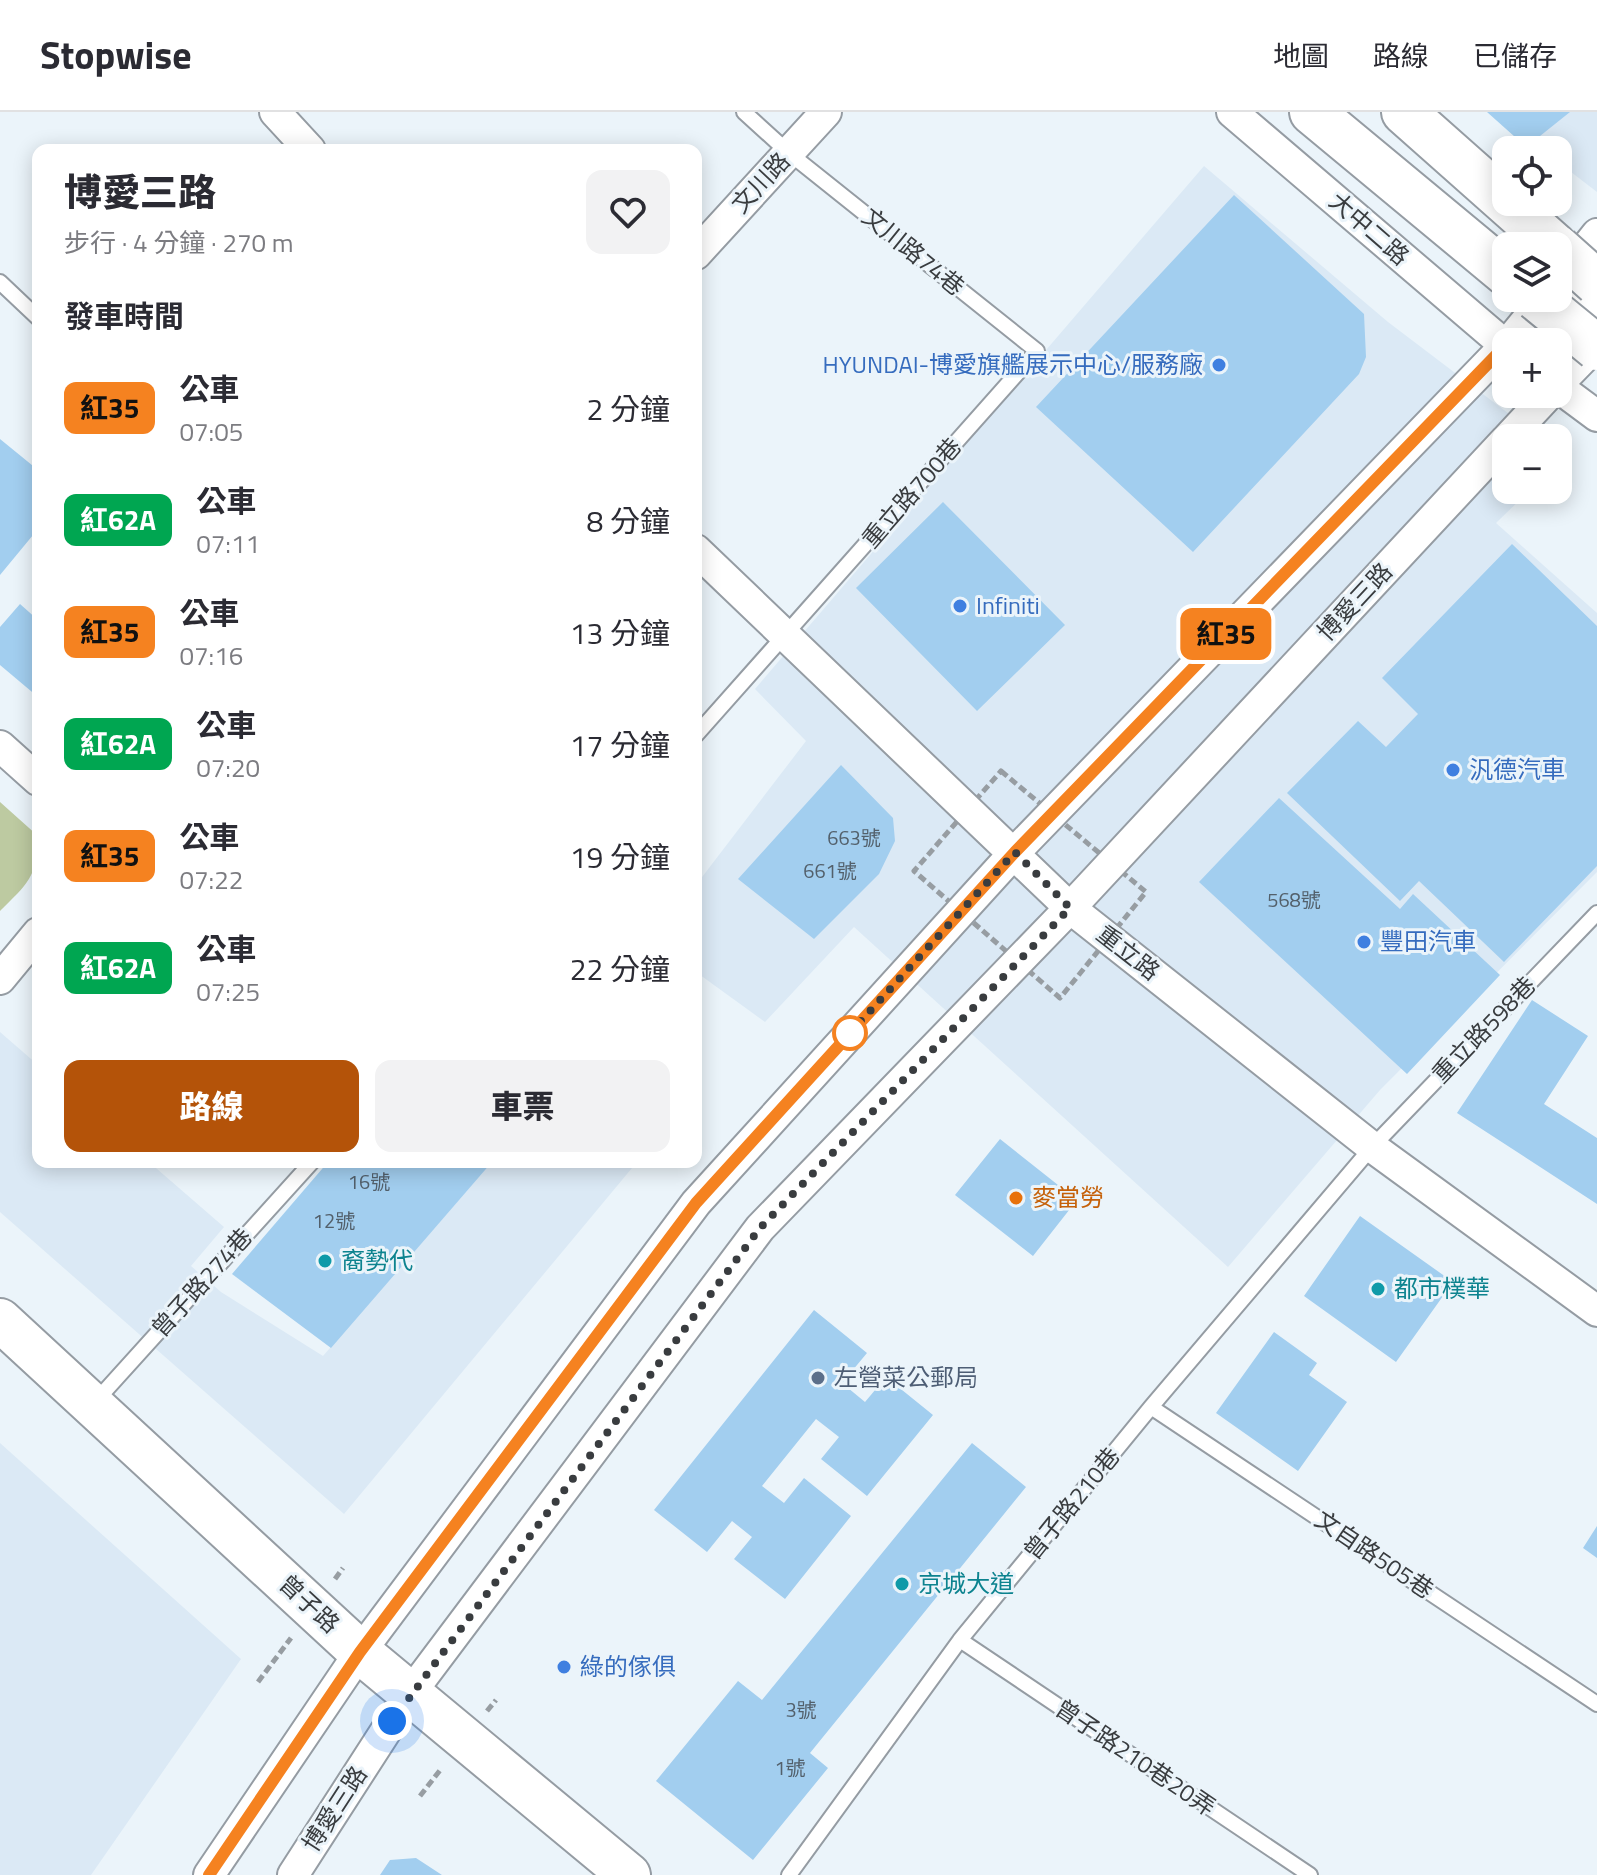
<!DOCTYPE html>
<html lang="zh-TW">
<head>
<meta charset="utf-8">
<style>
  body { margin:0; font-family:"Titillium Web","Noto Sans TC",sans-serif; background:#f2f2f3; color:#2b2b33; height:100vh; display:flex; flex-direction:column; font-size:30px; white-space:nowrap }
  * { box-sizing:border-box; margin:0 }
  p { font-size:26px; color:#7c7c81 }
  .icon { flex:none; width:44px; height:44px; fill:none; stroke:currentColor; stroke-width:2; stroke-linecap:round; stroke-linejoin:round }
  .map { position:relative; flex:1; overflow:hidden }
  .drawer { position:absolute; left:32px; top:32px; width:670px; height:1024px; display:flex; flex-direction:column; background:#fff; border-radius:16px; box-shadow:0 4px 20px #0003 }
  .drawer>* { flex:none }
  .badge { padding:0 16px; border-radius:12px; font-size:28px; line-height:52px }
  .fabs { position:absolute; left:1492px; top:24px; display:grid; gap:16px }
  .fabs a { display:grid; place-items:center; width:80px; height:80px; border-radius:16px; background:#fff; box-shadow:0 4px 20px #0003; font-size:40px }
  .you { position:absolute; width:40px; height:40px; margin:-20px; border:6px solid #fff; border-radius:50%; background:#1a73e8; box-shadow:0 0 0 12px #1a73e833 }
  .map>.badge { position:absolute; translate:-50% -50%; box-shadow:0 0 0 4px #fff }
  h2 { padding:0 32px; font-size:30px; line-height:72px }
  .round { display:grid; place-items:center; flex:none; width:84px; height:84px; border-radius:16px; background:#f2f2f3 }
  .summary { display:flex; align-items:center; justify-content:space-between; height:136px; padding:0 32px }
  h1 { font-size:38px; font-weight:800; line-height:60px }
  .primary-button { display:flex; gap:16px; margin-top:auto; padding:16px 32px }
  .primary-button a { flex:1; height:92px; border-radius:16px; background:#b45309; color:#fff; font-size:32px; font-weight:800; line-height:92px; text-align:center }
  .primary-button a+a { background:#f2f2f3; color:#2b2b33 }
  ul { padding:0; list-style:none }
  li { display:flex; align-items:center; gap:24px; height:112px; padding:0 32px }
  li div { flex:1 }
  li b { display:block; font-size:30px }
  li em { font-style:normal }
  li .badge { min-width:88px; font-weight:700; text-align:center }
  header { display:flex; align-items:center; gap:48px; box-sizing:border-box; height:112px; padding:0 40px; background:#fff; border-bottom:2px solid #e1e1e2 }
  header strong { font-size:38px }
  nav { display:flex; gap:44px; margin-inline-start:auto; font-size:28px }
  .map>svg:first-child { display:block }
</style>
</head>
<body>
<header>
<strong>Stopwise</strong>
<nav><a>地圖</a><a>路線</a><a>已儲存</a></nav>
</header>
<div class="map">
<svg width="1597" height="1763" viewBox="0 0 1597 1763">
  <rect width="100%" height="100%" fill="#ebf4fa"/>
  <path fill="#dbe9f5" d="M1494 0H1597V80L1558 50V38H1543Z
    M1204 54 1388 210 1541 326H1506V378H1530L1496 411 1597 501V760L1380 978 1228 1155 854 815 765 910 696 860V773L806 629 755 577Z
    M0 920 38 953V1050H149L224 1115 191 1154 221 1180 323 1244 492 1050H637L344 1402 0 1100Z
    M0 1331 241 1547 91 1763H0Z"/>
  <path fill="#bdcaa1" d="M0 690 38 724C38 765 27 772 0 799Z"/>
  <path fill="#a2ceef" d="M1487 0H1570L1540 24 1515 25Z
    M1234 83 1364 202 1366 245 1359 262 1193 440 1036 295Z
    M0 327 38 358V417L0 463Z
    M943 390 1065 513 977 599 856 476Z
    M1512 432 1597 514V754L1504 850 1419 769 1400 789 1287 681 1358 609 1386 635 1418 602 1382 566Z
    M20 492 38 508V585L0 553V515Z
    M841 653 893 706 895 729 879 762 814 827 738 767Z
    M1279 686 1400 797 1413 782 1500 863 1407 962 1199 770Z
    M1532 888 1588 924 1544 992 1597 1026V1092L1457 1001Z
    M1000 1027 1077 1088 1033 1144 955 1083Z
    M328 1050H492L331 1236 232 1162Z
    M1360 1104 1453 1170 1396 1250 1304 1184Z
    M814 1198 867 1241 842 1271 865 1290 886 1265 933 1303 867 1384 821 1347 839 1325 816 1307 762 1374 784 1391 804 1366 851 1404 785 1487 734 1447 752 1425 732 1409 707 1440 654 1398Z
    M1274 1220 1317 1251 1309 1263 1347 1290 1298 1359 1216 1301Z
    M972 1331 1026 1375 810 1641 828 1656 753 1748 656 1669 738 1569 762 1588Z
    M1597 1414V1446L1583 1436Z
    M416 1746 442 1763H380L390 1748Z"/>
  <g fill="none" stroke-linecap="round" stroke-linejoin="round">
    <g stroke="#959ca3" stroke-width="18">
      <path id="lane" d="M0 170 38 206
        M1558 171 1597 199
        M696 623 1037 239 789 41 744 0
        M95 1290 312 1050
        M1151 1295 1597 1592
        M960 1528 1310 1763
        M789 1763 960 1528 1151 1295 1372 1035 1597 801"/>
    </g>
    <g stroke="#959ca3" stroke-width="34">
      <path id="street" d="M275 0 310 38
        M1232 0 1506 234
        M696 142 826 0
        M1558 171 1597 122
        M1509 230 1545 186
        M1558 272 1597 232
        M1558 275 1597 304
        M1508 326 1549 282
        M696 438 1070 796 1372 1035 1597 1199
        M0 634 38 668
        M0 867 38 821
        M209 1763 360 1540 696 1091 1015 740 1506 233
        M293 1763 409 1583 760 1116 1070 796 1506 328"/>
    </g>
    <g stroke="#959ca3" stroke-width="46">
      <path id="secondary" d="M0 1208 360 1540 629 1763"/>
    </g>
    <g stroke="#959ca3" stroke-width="48">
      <path id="highway" d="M1312 0 1506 161
        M1404 0 1555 134"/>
    </g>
    <path stroke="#979da2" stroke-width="5" stroke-dasharray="8 4" stroke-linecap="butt" d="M1001 659 1146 780 1060 886 914 759Z
      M335 1467 343 1456
      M258 1570 291 1526
      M487 1599 496 1588
      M420 1684 441 1657"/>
    <use href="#lane" stroke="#fff" stroke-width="14"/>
    <use href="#street" stroke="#fff" stroke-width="30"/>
    <use href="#secondary" stroke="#fff" stroke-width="42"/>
    <use href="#highway" stroke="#fff" stroke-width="44"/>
    <g stroke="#959ca3" stroke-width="48" stroke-linecap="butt">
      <path id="highway-bridge" d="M1558 136 1597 171
        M1536 186 1597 236"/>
    </g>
    <use href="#highway-bridge" stroke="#fff" stroke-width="44"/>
  </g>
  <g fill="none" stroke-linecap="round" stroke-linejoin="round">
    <g stroke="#fff" stroke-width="18">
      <path id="line" d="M209 1763 360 1540 696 1091 1015 740 1506 233"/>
    </g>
    <use href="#line" stroke="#f58220" stroke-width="12"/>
    <path stroke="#393c3f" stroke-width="8" stroke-dasharray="0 14.4" d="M392 1609 760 1116 1070 796 1015 740 850 921"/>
  </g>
  <g fill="#3f7fe0" stroke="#ebf4fa" stroke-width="3">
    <circle cx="1219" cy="253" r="8"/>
    <circle cx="960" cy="494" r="8"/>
    <circle cx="1453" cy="658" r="8"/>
    <circle cx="1364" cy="830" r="8"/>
    <circle cx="564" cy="1555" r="8"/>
  </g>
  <circle fill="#fff" stroke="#f58220" stroke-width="4" cx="850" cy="921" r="16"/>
  <circle fill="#e8710a" stroke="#ebf4fa" stroke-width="3" cx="1016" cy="1086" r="8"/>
  <g fill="#0f9aa8" stroke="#ebf4fa" stroke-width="3">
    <circle cx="325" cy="1149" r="8"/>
    <circle cx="1378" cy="1177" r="8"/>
    <circle cx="902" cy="1472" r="8"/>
  </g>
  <circle fill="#5c6f8a" stroke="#ebf4fa" stroke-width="3" cx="818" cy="1266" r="8"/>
  <g text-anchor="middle" stroke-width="6" stroke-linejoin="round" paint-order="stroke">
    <g font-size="20" fill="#53606b">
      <text x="854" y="733">663號</text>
      <text x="830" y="766">661號</text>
      <text x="1294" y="795">568號</text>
      <text x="369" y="1077">16號</text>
      <text x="334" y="1116">12號</text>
      <text x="801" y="1605">3號</text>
      <text x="790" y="1663">1號</text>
    </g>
    <g font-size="24" fill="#393c3f" stroke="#ebf4fa">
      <text transform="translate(761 71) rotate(-47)" y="8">文川路</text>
      <text transform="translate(1369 117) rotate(41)" y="8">大中二路</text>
      <text transform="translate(913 140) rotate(39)" y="8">文川路74巷</text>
      <text transform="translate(912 381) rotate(-49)" y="8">重立路700巷</text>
      <text transform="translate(1355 490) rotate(-47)" y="8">博愛三路</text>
      <text transform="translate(1128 841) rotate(38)" y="8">重立路</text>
      <text transform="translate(1484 918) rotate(-46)" y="8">重立路598巷</text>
      <text transform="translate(202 1171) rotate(-48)" y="8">曾子路274巷</text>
      <text transform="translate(1072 1392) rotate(-51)" y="8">曾子路210巷</text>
      <text transform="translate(1374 1443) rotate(34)" y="8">文自路505巷</text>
      <text transform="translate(309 1492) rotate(43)" y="8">曾子路</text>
      <text transform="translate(1135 1646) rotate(34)" y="8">曾子路210巷20弄</text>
      <text transform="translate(335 1697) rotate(-57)" y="8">博愛三路</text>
    </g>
    <g font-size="24" fill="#366cbe" stroke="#ebf4fa" text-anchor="start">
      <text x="1203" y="261" text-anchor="end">HYUNDAI-博愛旗艦展示中心/服務廠</text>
      <text x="976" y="502">Infiniti</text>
      <text x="1469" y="666">汎德汽車</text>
      <text x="1380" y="838">豐田汽車</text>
      <text x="580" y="1563">綠的傢俱</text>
    </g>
    <g font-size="24" fill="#c56008" stroke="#ebf4fa" text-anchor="start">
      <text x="1032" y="1094">麥當勞</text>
    </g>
    <g font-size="24" fill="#0d838f" stroke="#ebf4fa" text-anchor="start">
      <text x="341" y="1157">裔勢代</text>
      <text x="1394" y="1185">都市樸華</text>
      <text x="918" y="1480">京城大道</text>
    </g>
    <g font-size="24" fill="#4e5e75" stroke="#ebf4fa" text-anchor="start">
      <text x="834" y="1274">左營菜公郵局</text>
    </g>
  </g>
</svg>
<div class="fabs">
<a><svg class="icon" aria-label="locate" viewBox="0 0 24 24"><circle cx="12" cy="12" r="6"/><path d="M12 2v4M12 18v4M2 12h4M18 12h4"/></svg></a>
<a><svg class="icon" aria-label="layers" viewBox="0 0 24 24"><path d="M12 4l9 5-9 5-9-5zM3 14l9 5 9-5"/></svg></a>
<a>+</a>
<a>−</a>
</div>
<div class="you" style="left:392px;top:1609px"></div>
<b class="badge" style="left:1226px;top:522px;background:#f58220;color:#111">紅35</b>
<section class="drawer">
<div class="summary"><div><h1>博愛三路</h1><p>步行 · 4 分鐘 · 270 m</p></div><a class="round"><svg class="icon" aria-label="heart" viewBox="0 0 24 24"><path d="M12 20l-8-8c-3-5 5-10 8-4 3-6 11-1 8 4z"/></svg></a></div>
<h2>發車時間</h2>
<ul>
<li><span class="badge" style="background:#f58220;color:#111">紅35</span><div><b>公車</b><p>07:05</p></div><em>2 分鐘</em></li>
<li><span class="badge" style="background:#00a651;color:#fff">紅62A</span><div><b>公車</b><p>07:11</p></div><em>8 分鐘</em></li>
<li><span class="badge" style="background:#f58220;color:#111">紅35</span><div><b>公車</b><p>07:16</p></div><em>13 分鐘</em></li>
<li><span class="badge" style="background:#00a651;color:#fff">紅62A</span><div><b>公車</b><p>07:20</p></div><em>17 分鐘</em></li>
<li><span class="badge" style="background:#f58220;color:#111">紅35</span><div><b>公車</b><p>07:22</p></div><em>19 分鐘</em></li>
<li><span class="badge" style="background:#00a651;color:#fff">紅62A</span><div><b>公車</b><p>07:25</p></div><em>22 分鐘</em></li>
</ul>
<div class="primary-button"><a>路線</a><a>車票</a></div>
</section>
</div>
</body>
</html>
